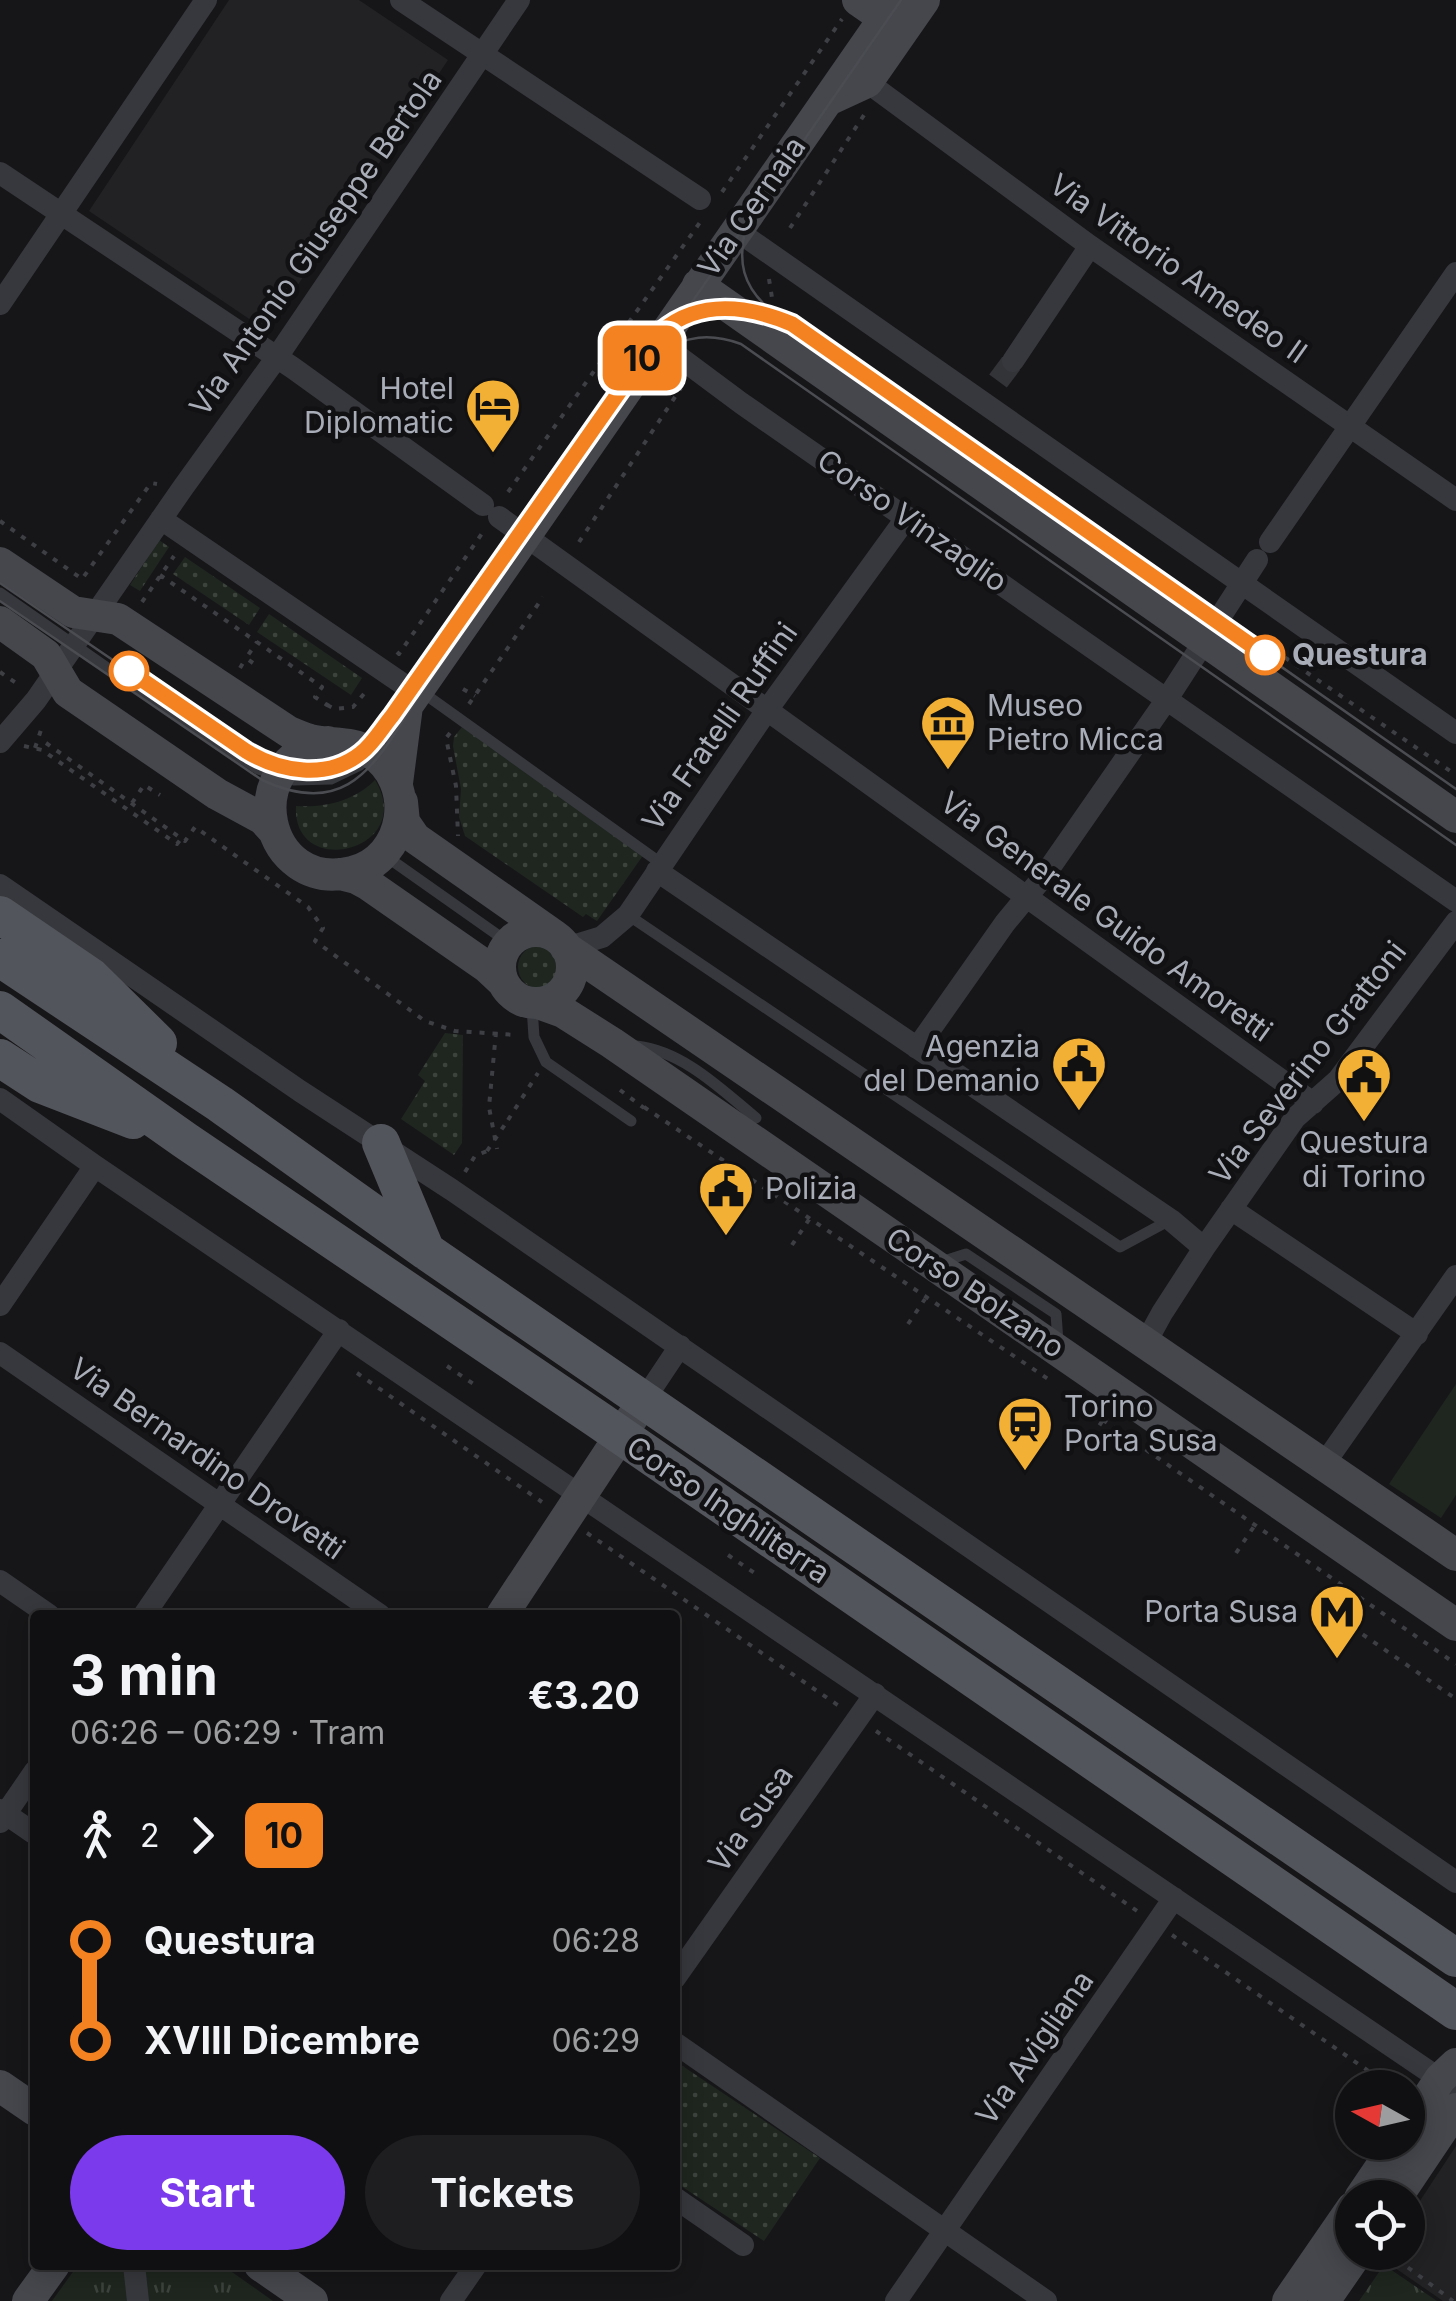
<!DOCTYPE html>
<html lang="en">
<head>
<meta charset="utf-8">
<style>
  body { margin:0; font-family:Inter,sans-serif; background:#1e1e20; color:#f1f3f6; height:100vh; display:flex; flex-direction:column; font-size:38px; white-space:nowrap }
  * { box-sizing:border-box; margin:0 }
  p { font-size:32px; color:#9c9d9f }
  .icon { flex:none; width:55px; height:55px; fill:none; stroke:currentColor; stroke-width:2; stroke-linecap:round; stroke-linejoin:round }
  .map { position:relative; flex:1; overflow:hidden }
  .details { position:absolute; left:30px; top:1610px; width:650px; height:660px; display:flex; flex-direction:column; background:#101012; border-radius:10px; box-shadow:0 5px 25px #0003,0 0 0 2px #303032 }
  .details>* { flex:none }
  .badge { padding:0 20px; border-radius:15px; font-size:35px; line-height:65px }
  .needle { width:65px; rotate:278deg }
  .buttons { position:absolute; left:1335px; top:2070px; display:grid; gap:20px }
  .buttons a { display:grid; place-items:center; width:90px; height:90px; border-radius:50%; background:#101012; box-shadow:0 5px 25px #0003,0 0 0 2px #303032; font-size:50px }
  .map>.badge { position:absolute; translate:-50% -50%; box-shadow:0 0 0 5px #fff }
  .legs { display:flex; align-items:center; gap:15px; height:110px; padding:0 40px; font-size:32px }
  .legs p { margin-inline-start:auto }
  .summary { display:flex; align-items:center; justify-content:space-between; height:170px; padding:0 40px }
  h1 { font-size:55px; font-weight:700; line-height:75px }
  .button { display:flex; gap:20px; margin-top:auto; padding:20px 40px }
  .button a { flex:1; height:115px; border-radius:60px; background:#7c3aed; color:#fff; font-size:40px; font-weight:700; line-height:115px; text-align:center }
  .button a+a { background:#1e1e20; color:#f1f3f6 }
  ul { padding:0 40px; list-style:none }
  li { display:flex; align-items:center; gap:35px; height:100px; font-size:38px }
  li i { display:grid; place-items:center; width:15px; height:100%; margin:0 12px; background:currentColor }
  li i::after { content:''; width:25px; height:25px; margin:-12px; border:8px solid; border-radius:50%; background:#101012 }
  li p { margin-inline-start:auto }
  li:first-child i { background:linear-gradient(#0000 50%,currentColor 0) }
  li:last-child i { background:linear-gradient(currentColor 50%,#0000 0) }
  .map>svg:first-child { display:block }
</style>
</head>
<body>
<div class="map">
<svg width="1456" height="2301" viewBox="0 0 1456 2301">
  <defs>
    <pattern id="grass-dots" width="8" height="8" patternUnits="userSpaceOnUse" patternTransform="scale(2.5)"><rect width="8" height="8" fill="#1e261f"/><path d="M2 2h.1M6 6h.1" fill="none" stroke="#3c433d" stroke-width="1.8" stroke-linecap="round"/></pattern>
    <pattern id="park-tufts" width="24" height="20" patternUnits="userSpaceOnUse" patternTransform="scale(2.5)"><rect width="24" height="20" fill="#1e261f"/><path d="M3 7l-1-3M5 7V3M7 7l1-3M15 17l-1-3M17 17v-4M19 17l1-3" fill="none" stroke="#3c433d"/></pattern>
  </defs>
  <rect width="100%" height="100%" fill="#161618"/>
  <path fill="#222225" d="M229 0H359L448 60 267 331 89 211Z
    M1456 2146V2301H1443L1382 2259 1386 2253 1408 2252V2219Z"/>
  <path fill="url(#grass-dots)" d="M159 540 169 547 140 591 130 585Z
    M185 557 260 608 249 625 173 574Z
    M269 614 362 678 351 695 257 632Z
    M462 727 644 854 597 921 586 914 583 917 465 836 459 817 461 789 453 746 454 737Z
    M375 780C418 851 292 881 296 806 325 808 354 801 375 780Z
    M518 967a22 22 0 1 1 44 0a22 22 0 1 1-44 0Z
    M445 1033 463 1035 462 1143 454 1155 401 1119 425 1081 418 1075Z
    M675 2061 820 2158 764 2241 675 2182Z"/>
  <path fill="url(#park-tufts)" d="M78 2265H222L273 2301H52Z
    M1384 2265 1437 2301H1359Z"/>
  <path fill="#1e261f" d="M1456 1384V1495L1441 1518 1389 1484Z"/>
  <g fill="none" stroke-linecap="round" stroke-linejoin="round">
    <path stroke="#333438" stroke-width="22" stroke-dasharray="22 11" stroke-linecap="butt" d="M998 381 1013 361"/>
    <path stroke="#3d3f44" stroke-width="4" stroke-dasharray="5 8" stroke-linecap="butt" d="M722 192 842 19
      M790 228 864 115
      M769 279 773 304
      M905 394 1205 603
      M508 492 701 221
      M0 521 82 579 151 483 157 484
      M579 542 681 388
      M160 575 322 687 315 697 327 705 331 698
      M142 602 174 556
      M1242 628 1456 775
      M397 652 399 654 483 532
      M253 663 246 658 257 642
      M240 668 246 658
      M0 672 16 683
      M463 689 475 696
      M469 704 543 597
      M327 705 335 709 353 707 368 689
      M450 733 446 738 456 786 458 836
      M46 743 185 841 195 827 308 907 323 928 315 941 425 1021 455 1031 516 1035
      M24 746 42 750 177 844 181 839
      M35 748 41 730
      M132 803 144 785 160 795
      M496 1032 489 1107 497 1149
      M620 1090 644 1108
      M644 1107 1051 1381
      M508 1120 538 1073
      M465 1172 475 1156 487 1151
      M792 1245 810 1218
      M908 1324 925 1299
      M447 1366 475 1385
      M357 1373 542 1502
      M1083 1403 1103 1420 1456 1664
      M1085 1447 1103 1420
      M587 1533 839 1706
      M1236 1553 1255 1525
      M728 1555 756 1574
      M1352 1627 1456 1699
      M876 1731 1140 1913
      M1172 1935 1393 2088
      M1387 2252 1453 2301"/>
    <path stroke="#37383d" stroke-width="11" d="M0 593 123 679 258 769 294 780 331 779 360 765 393 726
      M422 692 662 864
      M387 857 509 943
      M628 915 1120 1247 1170 1220
      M532 1007 534 1037 546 1062 631 1121
      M636 1046C683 1051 721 1089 756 1118
      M941 1262 966 1254 1056 1314 1058 1342"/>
    <path stroke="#37383d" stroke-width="22" d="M401 0 700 199
      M867 82 1090 246 1456 500
      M0 173 293 368 483 505
      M736 230 1456 733
      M0 304 206 0
      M659 342 741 403 1456 901
      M1013 361 1090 246
      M499 517 1313 1103
      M161 519 416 693
      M1270 542 1456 273
      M0 742 36 700 182 489 277 357 519 0
      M657 871 1171 1220 1204 1248
      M0 885 300 1091 452 1190 1456 1882
      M566 948 602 937 628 915 767 710 907 517
      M917 1048 1005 923 1044 876 1167 699 1257 560
      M0 1099 95 1166 1456 2090
      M1231 1209 1417 1334
      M0 1305 95 1166
      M1145 1344 1162 1313 1204 1248 1295 1118 1338 1080 1456 922
      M0 1353 380 1615
      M644 1400 680 1346
      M1324 1464 1456 1276
      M0 1581 49 1615
      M144 1615 339 1330
      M0 1810 35 1834
      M0 1822 35 1771
      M675 1978 875 1694
      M675 2043 1046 2301
      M675 2198 743 2245
      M134 2265 138 2301
      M451 2301 476 2265
      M896 2301 1174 1898"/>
    <path stroke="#45474d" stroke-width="32" d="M858 0 884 18
      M828 100 867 82 924 0
      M698 285 1456 817
      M0 563 73 612 118 619 289 732C296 735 303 738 310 740 331 745 351 741 370 752 418 782 407 859 352 872 265 894 234 762 328 742
      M0 622 46 655 68 692 217 794 263 819 273 830
      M397 783 407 706 897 0
      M402 802 404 822 415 838 555 936
      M340 874 356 878 369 885 487 967 503 982
      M500 967a36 36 0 1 1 72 0a36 36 0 1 1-72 0Z
      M566 948 1456 1555
      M538 1003 563 1012 612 1043 1456 1625
      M502 1615 644 1400
      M0 2086 35 2110
      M1408 2128 1440 2079 1456 2064
      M1360 2198 1398 2142
      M1396 2198 1456 2109
      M260 2265 312 2301
      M28 2301 54 2265
      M1288 2301 1352 2208
      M1324 2301 1358 2252"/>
    <path stroke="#53555c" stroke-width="38" d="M0 915 91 977 158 1043
      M0 958 220 1104 426 1251 1456 1958
      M0 1010 186 1141 597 1419 1456 2011
      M0 1058 40 1084 133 1120
      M381 1143 426 1251"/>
    <path stroke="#4a4c52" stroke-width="2.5" d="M745 231C738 262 743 285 767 307L1456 789
      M681 317C712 303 747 309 779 319
      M659 354C685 335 711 333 741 344L1456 845
      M0 583 246 751C280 773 334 781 366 749 377 738 386 723 395 710
      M0 601 262 780C337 815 369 777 405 717L901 0"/>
    <path stroke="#3d3f44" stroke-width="4" stroke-dasharray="5 8" stroke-linecap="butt" d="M487 1151 508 1120"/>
  </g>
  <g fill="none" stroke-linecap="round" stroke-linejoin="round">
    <g stroke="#fff" stroke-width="22">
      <path id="line-1" d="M129 671 246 751C280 772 327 780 361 753 373 744 382 728 392 716L662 331C700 299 749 306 792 324L1265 655"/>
    </g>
    <use href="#line-1" stroke="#f58220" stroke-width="15"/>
  </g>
  <defs>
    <g id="hotel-pin" transform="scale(2.875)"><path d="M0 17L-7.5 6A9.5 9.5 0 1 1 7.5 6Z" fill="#f2b134" stroke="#111113"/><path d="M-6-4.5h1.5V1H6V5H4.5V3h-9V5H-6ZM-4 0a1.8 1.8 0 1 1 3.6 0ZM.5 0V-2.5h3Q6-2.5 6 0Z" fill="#111"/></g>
    <g id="museum-pin" transform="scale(2.875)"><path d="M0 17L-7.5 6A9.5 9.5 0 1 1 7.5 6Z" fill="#f2b134" stroke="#111113"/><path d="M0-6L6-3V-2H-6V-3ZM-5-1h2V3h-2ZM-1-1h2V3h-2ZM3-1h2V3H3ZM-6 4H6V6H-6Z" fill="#111"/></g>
    <g id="civic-pin" transform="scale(2.875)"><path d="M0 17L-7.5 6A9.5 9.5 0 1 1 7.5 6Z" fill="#f2b134" stroke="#111113"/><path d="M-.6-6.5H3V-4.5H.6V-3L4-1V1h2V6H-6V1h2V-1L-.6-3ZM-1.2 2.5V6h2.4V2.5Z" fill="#111"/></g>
    <g id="station-pin" transform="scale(2.875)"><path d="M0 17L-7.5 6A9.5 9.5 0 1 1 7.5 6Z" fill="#f2b134" stroke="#111113"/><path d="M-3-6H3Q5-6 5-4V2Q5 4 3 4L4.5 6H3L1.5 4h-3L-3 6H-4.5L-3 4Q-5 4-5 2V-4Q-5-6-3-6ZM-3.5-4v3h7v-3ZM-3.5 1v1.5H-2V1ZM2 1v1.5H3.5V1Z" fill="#111"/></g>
    <g id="metro-pin" transform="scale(2.875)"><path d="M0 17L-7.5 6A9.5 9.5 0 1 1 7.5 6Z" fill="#f2b134" stroke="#111113"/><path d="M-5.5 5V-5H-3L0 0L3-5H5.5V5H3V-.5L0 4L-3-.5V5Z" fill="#111"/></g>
  </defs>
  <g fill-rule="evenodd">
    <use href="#hotel-pin" x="493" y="406"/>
    <use href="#museum-pin" x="948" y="723"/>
    <use href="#civic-pin" x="1079" y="1064"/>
    <use href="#civic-pin" x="1364" y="1075"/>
    <use href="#civic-pin" x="726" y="1189"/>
    <use href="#station-pin" x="1025" y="1424"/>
    <use href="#metro-pin" x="1337" y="1612"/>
  </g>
  <g fill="#fff" stroke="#f58220" stroke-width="5">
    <circle cx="1265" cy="655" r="18"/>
    <circle cx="129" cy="671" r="18"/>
  </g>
  <g text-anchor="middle" stroke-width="9" stroke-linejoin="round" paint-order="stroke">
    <g font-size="30" fill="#a8adb8" stroke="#111113">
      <text transform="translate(752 207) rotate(-55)" y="10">Via Cernaia</text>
      <text transform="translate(316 243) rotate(-55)" y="10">Via Antonio Giuseppe Bertola</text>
      <text transform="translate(1178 269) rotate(35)" y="10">Via Vittorio Amedeo II</text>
      <text transform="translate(912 521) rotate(35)" y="10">Corso Vinzaglio</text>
      <text transform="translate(720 727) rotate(-55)" y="10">Via Fratelli Ruffini</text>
      <text transform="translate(1106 917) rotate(36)" y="10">Via Generale Guido Amoretti</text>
      <text transform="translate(1308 1063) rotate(-52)" y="10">Via Severino Grattoni</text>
      <text transform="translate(975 1293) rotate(34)" y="10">Corso Bolzano</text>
      <text transform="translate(207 1459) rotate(35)" y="10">Via Bernardino Drovetti</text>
      <text transform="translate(728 1510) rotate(34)" y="10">Corso Inghilterra</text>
      <text transform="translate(751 1819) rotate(-55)" y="10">Via Susa</text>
      <text transform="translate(1035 2048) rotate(-55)" y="10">Via Avigliana</text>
    </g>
    <g font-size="30" fill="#a8adb8" stroke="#111113" text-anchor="end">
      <text x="454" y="399">Hotel<tspan x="454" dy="34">Diplomatic</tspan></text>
      <text x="987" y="716" text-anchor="start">Museo<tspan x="987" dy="34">Pietro Micca</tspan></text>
      <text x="1040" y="1057">Agenzia<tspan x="1040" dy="34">del Demanio</tspan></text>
      <text x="1364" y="1153" text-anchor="middle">Questura<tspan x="1364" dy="34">di Torino</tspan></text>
      <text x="765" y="1199" text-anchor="start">Polizia</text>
      <text x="1064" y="1417" text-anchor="start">Torino<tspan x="1064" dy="34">Porta Susa</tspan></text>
      <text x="1298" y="1622">Porta Susa</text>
    </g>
    <g font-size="30" font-weight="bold" fill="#a8adb8" stroke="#111113" text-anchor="start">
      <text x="1292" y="665">Questura</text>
    </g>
  </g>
</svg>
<div class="buttons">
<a><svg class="needle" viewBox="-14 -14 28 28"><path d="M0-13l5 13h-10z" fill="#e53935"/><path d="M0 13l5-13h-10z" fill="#9c9d9f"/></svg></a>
<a><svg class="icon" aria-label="locate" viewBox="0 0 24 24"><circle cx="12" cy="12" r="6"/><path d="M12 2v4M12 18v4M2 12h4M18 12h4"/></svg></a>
</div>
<b class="badge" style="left:642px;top:358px;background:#f58220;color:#111">10</b>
<section class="details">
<div class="summary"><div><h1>3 min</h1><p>06:26 – 06:29 · Tram</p></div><b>€3.20</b></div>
<div class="legs"><svg class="icon" aria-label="walk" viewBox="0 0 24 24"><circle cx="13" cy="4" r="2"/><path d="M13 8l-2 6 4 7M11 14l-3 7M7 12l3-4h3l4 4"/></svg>2<svg class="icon" aria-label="forward" viewBox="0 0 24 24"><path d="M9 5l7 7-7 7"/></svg><b class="badge" style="background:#f58220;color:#111">10</b></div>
<ul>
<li><i style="color:#f58220"></i><b>Questura</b><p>06:28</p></li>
<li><i style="color:#f58220"></i><b>XVIII Dicembre</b><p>06:29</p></li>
</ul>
<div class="button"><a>Start</a><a>Tickets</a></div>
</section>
</div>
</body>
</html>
